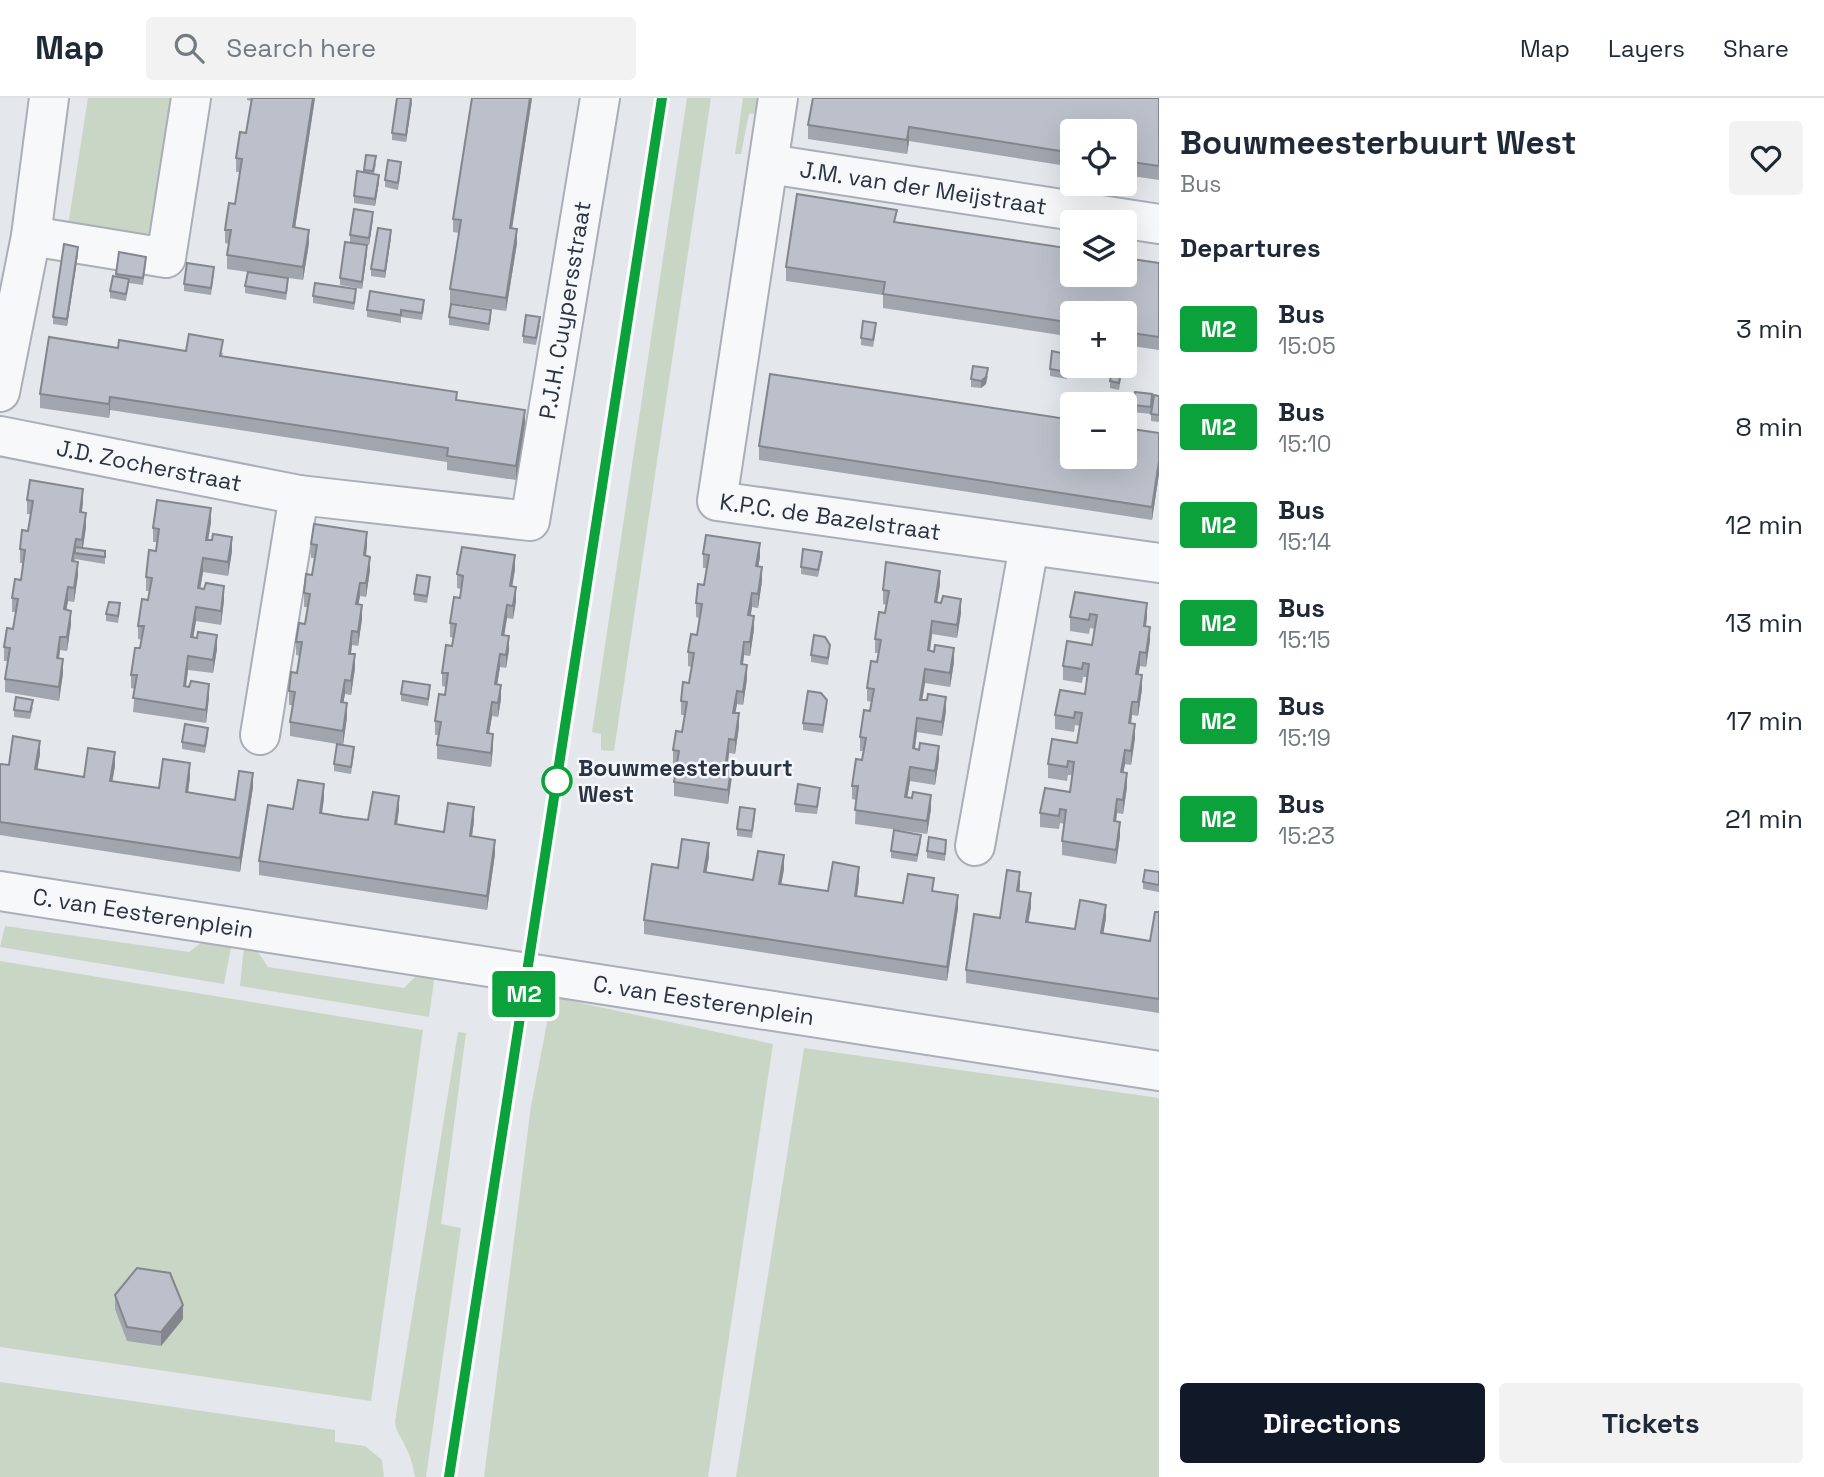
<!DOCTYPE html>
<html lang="en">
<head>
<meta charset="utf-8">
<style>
  body { margin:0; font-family:"Space Grotesk",sans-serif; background:#f2f2f3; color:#1f2937; height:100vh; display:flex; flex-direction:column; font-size:26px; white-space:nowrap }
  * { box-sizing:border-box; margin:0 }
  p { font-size:23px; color:#747a83 }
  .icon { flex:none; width:38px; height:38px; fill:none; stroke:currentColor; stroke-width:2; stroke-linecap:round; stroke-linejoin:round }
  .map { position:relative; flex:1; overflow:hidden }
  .details { display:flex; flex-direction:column; background:#fff; width:665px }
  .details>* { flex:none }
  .badge { padding:0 14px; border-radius:5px; font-size:24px; line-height:46px }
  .fabs { position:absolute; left:1060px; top:21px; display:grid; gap:14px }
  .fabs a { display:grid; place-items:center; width:77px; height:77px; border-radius:7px; background:#fff; box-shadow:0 7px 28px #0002; font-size:35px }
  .map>.badge { position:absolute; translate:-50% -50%; box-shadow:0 0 0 4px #fff }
  h2 { padding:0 21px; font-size:26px; line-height:63px }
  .round { display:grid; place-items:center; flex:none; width:74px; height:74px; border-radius:7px; background:#f2f2f3 }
  .head { display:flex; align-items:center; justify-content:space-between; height:119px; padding:0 21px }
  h1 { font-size:33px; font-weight:700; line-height:52px }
  .action { display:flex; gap:14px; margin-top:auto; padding:14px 21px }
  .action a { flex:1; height:80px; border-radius:7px; background:#111827; color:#fff; font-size:28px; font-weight:700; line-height:80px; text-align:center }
  .action a+a { background:#f2f2f3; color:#1f2937 }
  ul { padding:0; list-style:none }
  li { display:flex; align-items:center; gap:21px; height:98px; padding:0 21px }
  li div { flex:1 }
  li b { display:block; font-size:26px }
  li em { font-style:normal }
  li .badge { min-width:77px; font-weight:700; text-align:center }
  header { display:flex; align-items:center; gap:42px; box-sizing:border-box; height:98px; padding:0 35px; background:#fff; border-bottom:2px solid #e0e1e3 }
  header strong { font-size:33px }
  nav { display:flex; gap:38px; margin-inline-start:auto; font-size:24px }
  .search { width:490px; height:63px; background:#f2f2f3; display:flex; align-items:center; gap:18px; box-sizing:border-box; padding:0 24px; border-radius:7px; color:#747a83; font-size:26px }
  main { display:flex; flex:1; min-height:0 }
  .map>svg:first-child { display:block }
</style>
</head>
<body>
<header>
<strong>Map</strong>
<div class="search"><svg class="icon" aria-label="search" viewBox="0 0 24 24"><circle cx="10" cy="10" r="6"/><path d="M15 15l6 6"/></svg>Search here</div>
<nav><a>Map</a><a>Layers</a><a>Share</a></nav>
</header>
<main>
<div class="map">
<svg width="1159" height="1379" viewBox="0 0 1159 1379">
  <rect width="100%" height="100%" fill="#e4e7ec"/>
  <path fill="#c9d6c5" d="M88 0H171L149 141 68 128Z
    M687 0H711L614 653 601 652V636L592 634Z
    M743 0H764L762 15 749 16 741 56H735Z
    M5 828 189 854 206 841 232 844 224 886 0 849Z
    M244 847H253L268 869 404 890 420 874 435 875 429 919 240 888Z
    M0 863 423 932 371 1303 0 1249Z
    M552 899 773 946 708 1379H484L531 1008Z
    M458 934 466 935 441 1126 461 1130 426 1379H415C413 1369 411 1359 406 1350 402 1339 395 1334 395 1323Z
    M804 950 1159 1000V1379H736Z
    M0 1284 335 1332V1344L365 1348 382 1362 384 1379H0Z"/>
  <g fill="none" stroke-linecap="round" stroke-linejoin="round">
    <g stroke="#a9aeb7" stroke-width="42">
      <g id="minor">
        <path id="s1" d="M778 0 717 403 1159 465"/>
        <path id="s2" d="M769 66 1159 126"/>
        <path d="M31 138 166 160 191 0"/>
        <path d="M0 294 31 138 49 0"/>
        <path id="s3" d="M0 338 299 397 530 423 600 0"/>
        <path d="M260 637 299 397"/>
        <path d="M975 748 1029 448"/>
        <path id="s4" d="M0 793 1159 973"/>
      </g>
    </g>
    <use href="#minor" stroke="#f7f8fa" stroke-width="38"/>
  </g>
  <path fill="#a1a5ae" d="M247 0H315L295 130 309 145 303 182 227 171V157L229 146 225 145V132L235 106 240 74H236V60L246 35 251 3 247 2Z
    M472 0H532L512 130 517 145 506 213 450 205V191L459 135 453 134V121Z
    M1159 0V82L1125 77V33H1073V69L909 43 907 56 808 41V27Z
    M412 4 406 44 392 42V35Z
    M366 57 376 66 374 76 379 84 375 108 354 105V98L364 74Z
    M401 71 398 92 385 89V82Z
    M373 121 369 147 350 144V137Z
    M897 124 1159 165V252L1125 247V215H1073V239L883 210V197L786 183V169Z
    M391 139 385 180 371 178V171Z
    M367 155 362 191 340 187V180Z
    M78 156 67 228 53 226V219Z
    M146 166 143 187 129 185 126 203 110 200V193L116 179V176Z
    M214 176 211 197 184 193V186Z
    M245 188H288L286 202 245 195Z
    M313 198H356L354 212 313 205Z
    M424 209 422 222 401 219V225L367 219V212Z
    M449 219H491L489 233 449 227Z
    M540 227 536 247 523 245V238Z
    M876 232 873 249 861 247V240Z
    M118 250 223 255 222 258 457 302 525 326 516 382 447 372V364L110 312 109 320 40 310V296Z
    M1070 264 1067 281 1050 278V271Z
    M988 278 986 286 981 290 971 289V281Z
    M1121 280 1119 292 1110 290V283Z
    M1159 298V324L1151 323V316L1133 314V307L1152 303 1151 315Z
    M1159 335V376L1152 422 759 362V348Z
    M27 402 83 404 82 414 86 429 83 450 105 453V466L75 461 78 477 74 504 68 503 66 512 71 526 67 553 60 552 59 561 63 575 59 603 5 594V581L8 563H4V549L13 531 16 514H12V500L21 482 23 465H20V451L28 433 30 416H27Z
    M211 424 208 442 232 453 228 478 203 474 200 490 224 502 221 527 196 523 193 539 217 551 213 575 188 572 186 588 209 599 206 625 133 614 135 591 131 590V577L140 550 142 542 138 541V528L148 502 149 493H146V479L156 453 157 444H153V430Z
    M311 446 367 448 366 458 370 472 366 499 360 498 358 507 362 521 358 548 352 547 351 556 355 570 351 597 345 596 343 604 347 619 343 647 290 638V624L292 607H289V593L297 575 300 558 296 557V544L305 526 308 509H304V495L312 477 315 460H311Z
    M703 456 760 459 758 469 762 483 758 510 752 509 751 517 754 531 750 558 744 557 743 566 747 581 743 607 737 606 735 615 739 629 735 656 729 655 728 664 732 678 728 706 674 698V684L677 666H673V652L682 634 685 617H681V603L689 585 692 569 688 568V554L697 537 699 520 696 519V505L704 487 707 470H703Z
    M822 461 818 479 801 476V469Z
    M515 471 512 489 516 503 513 521 507 520 504 537 509 552 506 570 500 569 497 586 501 601 498 619 492 618 489 635 493 649 491 669 437 661V647L439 637H435V623L445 597 446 589 442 588V575L452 548 454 540 450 539V525L460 500 461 491 457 490V476Z
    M430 486 427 505 414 503V496Z
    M940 486 937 504 961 515 957 540 932 536 930 553 954 564 950 589 925 585 922 602 946 613 942 638 917 634 915 651 939 661 935 687 910 683 907 700 931 711 927 736 855 726 856 702 852 701V688L862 662 864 653H860V639L870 613 872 604 867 603V590L877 564 879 555H875V541L885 515 886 507 883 506V492Z
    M1075 494 1147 519 1146 528 1150 542 1146 569 1140 568 1138 577 1142 591 1138 618 1132 617 1131 626 1135 640 1131 667 1125 666 1123 674 1127 689 1123 716 1117 715 1116 723 1120 738 1116 766 1062 757V743L1065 726 1060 725 1059 731 1040 729V715L1070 694 1072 677H1068L1067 683 1048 680V666L1077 645 1080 628 1075 627 1074 634 1055 631V617L1085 596 1087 579H1083L1082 585 1063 582V568L1092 547 1095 531 1090 530 1089 536 1070 533V519Z
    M120 512 118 525 106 523V516Z
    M830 554 828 567 811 564V557Z
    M430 595 428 608 401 603V596Z
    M33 609 30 621 14 619V612Z
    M827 609 823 635 803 632V625Z
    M208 637 205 655 182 651V644Z
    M40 656 37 672 84 679 115 668 112 683 159 690 190 679 188 695 235 702 253 689 240 774 0 737V666L9 667Z
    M354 656 351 676 334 673V666Z
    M820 697 817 716 795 714V706Z
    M324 700 322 715 368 722 399 711 397 727 444 734 474 723 472 738 495 756 487 812 259 777V763L293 711Z
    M755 719 752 740 737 738V731Z
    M921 744 917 764 891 760V753Z
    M946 749 945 763 927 760V753Z
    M709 759 706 774 753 782 784 771 781 786 828 793 859 782 857 798 903 805 934 794 958 810 947 883 644 836V822L678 770Z
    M1159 774V794L1143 791V784Z
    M1020 788 1019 793 1031 809 1028 824 1075 831 1106 820 1103 835 1150 843 1159 814V915L966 885V872Z
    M115 1197 183 1221 161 1248 127 1243 115 1211Z"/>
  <path fill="#83868d" d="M313 0H315L293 143V129Z
    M412 0V4L406 44V37Z
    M530 0H532L510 144V130Z
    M909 29V43L907 56V42Z
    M379 77V84L375 108V101Z
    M373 114V121L369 147V140Z
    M517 131V145L506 213V200Z
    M309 132V145L303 182V169Z
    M391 132V139L385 180V173Z
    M367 147V155L362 191V184Z
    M78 149V156L67 228V221Z
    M988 270 986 286 981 290V283Z
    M110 299V312L109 320V306Z
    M525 312V326L516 382V368Z
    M1159 363V376L1152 422V409Z
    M83 391V404L80 428V414Z
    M211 410V424L206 455V442Z
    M86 415V429L82 455V442Z
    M367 434V448L364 471V457Z
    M232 439V453L228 478V464Z
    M760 445V459L756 482V468Z
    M515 457V471L510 502V488Z
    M370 459V472L366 499V485Z
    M203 460V474L198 504V490Z
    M78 464V477L74 504V490Z
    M762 469V483L758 510V496Z
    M940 473V486L935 518V504Z
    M360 485V498L356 520V506Z
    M224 488V502L221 527V513Z
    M68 489V503L64 525V511Z
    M516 489V503L513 521V508Z
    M752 495V509L748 530V517Z
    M961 501V515L957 540V527Z
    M1147 505V519L1144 541V528Z
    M362 507V521L358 548V534Z
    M507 507V520L502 551V537Z
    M196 509V523L191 553V539Z
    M71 513V526L67 553V539Z
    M754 518V531L750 558V544Z
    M932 523V536L928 566V552Z
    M1150 529V542L1146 569V555Z
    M352 533V547L349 569V556Z
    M217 537V551L213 575V562Z
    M509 538V552L506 570V557Z
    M60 539V552L57 574V560Z
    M744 544V557L741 580V566Z
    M954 550V564L950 589V575Z
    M1140 554V568L1136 590V576Z
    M355 556V570L351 597V583Z
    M500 556V569L495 600V586Z
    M188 558V572L184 602V588Z
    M63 561V575L59 603V589Z
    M747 567V581L743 607V594Z
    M925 571V585L920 615V602Z
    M1142 577V591L1138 618V604Z
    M345 582V596L341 618V604Z
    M209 586V599L206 625V612Z
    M501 587V601L498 619V605Z
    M737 593V606L733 628V615Z
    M946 599V613L942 638V624Z
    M492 604V618L487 648V635Z
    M1132 604V617L1129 639V625Z
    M347 605V619L343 647V633Z
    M739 615V629L735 656V642Z
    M917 620V634L913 664V650Z
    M1135 626V640L1131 667V653Z
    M493 636V649L491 669V655Z
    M729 641V655L726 677V664Z
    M40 643V656L35 685V671Z
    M939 648V661L935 687V673Z
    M1125 652V666L1121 688V674Z
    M115 654V668L110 697V683Z
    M190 665V679L186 708V694Z
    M732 665V678L728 706V692Z
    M910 669V683L905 713V699Z
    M253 675V689L240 774V760Z
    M1127 675V689L1123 716V702Z
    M324 686V700L320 729V715Z
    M931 697V711L927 736V723Z
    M399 698V711L395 740V726Z
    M1117 701V715L1114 737V723Z
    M474 709V723L470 752V738Z
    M1120 724V738L1116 766V752Z
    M495 742V756L487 812V798Z
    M709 745V759L704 788V774Z
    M784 757V771L779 799V786Z
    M859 769V782L855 811V798Z
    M1020 774V788L1017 806V793Z
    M1031 795V809L1026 837V824Z
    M958 797V810L947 883V869Z
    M1106 807V820L1101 849V835Z
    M183 1207V1221L161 1248V1234Z"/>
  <path fill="#bbc0ca" stroke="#83868d" stroke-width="2" d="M252 0H313L293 129 309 132 303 169 227 157 231 132H225L227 118 229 105 235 106 242 61 236 60 240 34 246 35Z
    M397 0H411L406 37 392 35Z
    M472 0H530L510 130 517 131 506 200 450 191 461 122 453 121Z
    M813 0H1159V68L1125 63V33H1073V55L909 29 907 42 808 27Z
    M366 57 376 58 373 73 364 72Z
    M388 62 401 64 398 85 385 82Z
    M357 73 379 77 375 101 354 98Z
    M797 96 897 112 894 124 1073 151V177H1125V160L1159 165V239L1125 234V215H1073V225L883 196 885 184 786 169Z
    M354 111 373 114 369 140 350 137Z
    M378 130 391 132 385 173 371 171Z
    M345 144 367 147 362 184 340 180Z
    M64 146 78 149 67 221 53 219Z
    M119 154 146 159 143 180 116 176Z
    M187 165 214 169 211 190 184 186Z
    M248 174 288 180 286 195 245 188Z
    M113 178 129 181 126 196 110 193Z
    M315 185 356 191 354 205 313 198Z
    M370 193 424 202 422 215 401 212V217L367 212Z
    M451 206 491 212 489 226 449 219Z
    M526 217 540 219 536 240 523 238Z
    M863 223 876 225 873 242 861 240Z
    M189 236 223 242 220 258 457 294 456 302 525 312 516 368 447 358 448 350 110 299 109 306 40 296 49 239 118 250 119 242 186 253Z
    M1052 253 1070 257 1067 274 1050 271Z
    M973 268 988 270 986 279 981 283 971 281Z
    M1112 272 1121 273 1119 285 1110 283Z
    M770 276 1073 322V359H1125V330L1159 335V363L1152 409 759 348Z
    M1135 294 1152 296 1151 309 1133 307Z
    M1154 297 1159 298V317L1151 316Z
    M30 382 83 391 80 414 86 415 82 442 76 441 72 463 78 464 74 490 68 489 64 511 71 513 67 539H60L57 560 63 561 59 589 5 581 10 550 4 549 7 530 13 531 18 501 12 500 15 481 21 482 25 452 20 451 22 432 28 433 33 403 27 402Z
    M157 402 211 410 206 442H212L213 436 232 439 228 464 203 460 198 490 204 491 206 485 224 488 221 513 196 509 191 539 197 540 198 534 217 537 213 562 188 558 184 588 189 589 191 583 209 586 206 612 133 600 137 577H131L135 550H140L144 528H138L142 501 148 502 152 480 146 479 149 452 156 453 159 431 153 430Z
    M314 426 367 434 364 457 370 459 366 485H360L356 506 362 507 358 534 352 533 349 556H355L351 583 345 582 341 604 347 605 343 633 290 624 295 594 289 593 291 574 297 575 302 544H296L299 525 305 526 310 496 304 495 306 476 312 477 317 447 311 446Z
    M706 437 760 445 756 468 762 469 758 496 752 495 748 517 754 518 750 544H744L741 566 747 567 743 594 737 593 733 615H739L735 642 729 641 726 664 732 665 728 692 674 684 679 653 673 652 676 633 682 634 687 604 681 603 683 584 689 585 694 555 688 554 691 536 697 537 702 506 696 505 698 486 704 487 709 457 703 456Z
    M75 449 105 453V459L75 455Z
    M462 449 515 457 510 488 516 489 513 508 507 507 502 537 509 538 506 557 500 556 495 586 501 587 498 605 492 604 487 635 493 636 491 655 437 647 441 624 435 623 439 596 445 597 448 575H442L446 547 452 548 456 526 450 525 454 499 460 500 463 478 457 476Z
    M803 451 822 454 818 472 801 469Z
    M886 464 940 473 935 504 941 505 943 498 961 501 957 527 932 523 928 552 934 554 935 547 954 550 950 575 925 571 920 602H927L928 596 946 599 942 624 917 620 913 650 919 652 920 645 939 648 935 673 910 669 905 699 912 700 913 694 931 697 927 723 855 712 858 688H852L856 661 862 662 866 640 860 639 864 612 870 613 874 591 867 590 871 563 877 564 881 542 875 541 879 514 885 515 889 493 883 492Z
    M417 477 430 479 427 498 414 496Z
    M1075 494 1147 505 1144 528 1150 529 1146 555 1140 554 1136 576 1142 577 1138 604H1132L1129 625 1135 626 1131 653 1125 652 1121 674 1127 675 1123 702 1117 701 1114 723 1120 724 1116 752 1062 743 1066 712 1060 711 1059 718 1040 715 1045 690 1070 694 1074 664 1068 663 1067 669 1048 666 1052 641 1077 645 1082 615 1075 614 1074 620 1055 617 1060 592 1085 596 1089 566 1083 565 1082 571 1063 568 1067 543 1092 547 1097 517 1090 516 1089 522 1070 519Z
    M109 504 120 505 118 518 106 516Z
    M814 537 825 539 830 547 828 560 811 557Z
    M403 583 430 587 428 601 401 596Z
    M808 593 821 595 827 602 823 627 803 625Z
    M16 599 33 602 30 614 14 612Z
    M185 626 208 630 205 648 182 644Z
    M13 638 40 643 35 671 84 679 88 650 115 654 110 683 159 690 163 661 190 665 186 694 235 702 239 673 253 675 240 760 0 724V666L9 667Z
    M337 646 354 649 351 669 334 666Z
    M298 682 324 686 320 715 344 719 368 722 373 694 399 698 395 726 419 730 444 734 448 705 474 709 470 738 495 742 487 798 259 763 268 707 293 711Z
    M798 686 820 690 817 709 795 706Z
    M740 709 755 711 752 733 737 731Z
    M894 732 921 737 917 757 891 753Z
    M929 739 946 742 945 756 927 753Z
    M682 741 709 745 704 774 753 782 758 753 784 757 779 786 828 793 833 764 859 769 855 798 903 805 908 776 934 780 932 793 958 797 947 869 644 822 652 766 678 770Z
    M1007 772 1020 774 1017 793 1031 795 1026 824 1075 831 1080 802 1092 804 1106 807 1101 835 1150 843 1155 814H1159V901L966 872 974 816 1000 820Z
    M1145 772 1159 774V787L1143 784Z
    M137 1170 170 1175 183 1207 161 1234 127 1229 115 1197Z"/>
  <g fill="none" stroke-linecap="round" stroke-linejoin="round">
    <g stroke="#fff" stroke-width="16">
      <path id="line" d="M449 1379 662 0"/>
    </g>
    <use href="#line" stroke="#0ba13b" stroke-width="10"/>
  </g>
  <circle fill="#fff" stroke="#0ba13b" stroke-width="3.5" cx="557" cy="683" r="14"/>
  <g text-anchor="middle" stroke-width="5" stroke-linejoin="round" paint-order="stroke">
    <g font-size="23" fill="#2b3445" stroke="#f4f6f9">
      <text dy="8" stroke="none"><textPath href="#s2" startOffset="156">J.M. van der Meijstraat</textPath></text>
      <text dy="8" stroke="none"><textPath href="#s3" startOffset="751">P.J.H. Cuypersstraat</textPath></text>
      <text dy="8" stroke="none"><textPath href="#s3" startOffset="152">J.D. Zocherstraat</textPath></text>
      <text dy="8" stroke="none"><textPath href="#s1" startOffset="522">K.P.C. de Bazelstraat</textPath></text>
      <text dy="8" stroke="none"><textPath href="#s4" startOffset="145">C. van Eesterenplein</textPath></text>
      <text dy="8" stroke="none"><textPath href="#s4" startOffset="712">C. van Eesterenplein</textPath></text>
    </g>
    <g font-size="23" font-weight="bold" fill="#2b3445" stroke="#f4f6f9" text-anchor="start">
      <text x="578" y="678">Bouwmeesterbuurt<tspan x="578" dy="26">West</tspan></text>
    </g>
  </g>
</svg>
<div class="fabs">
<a><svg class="icon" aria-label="locate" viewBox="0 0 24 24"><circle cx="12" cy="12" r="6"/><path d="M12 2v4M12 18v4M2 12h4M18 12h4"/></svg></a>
<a><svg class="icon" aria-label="layers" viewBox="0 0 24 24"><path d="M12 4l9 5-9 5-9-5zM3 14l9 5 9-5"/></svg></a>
<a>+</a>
<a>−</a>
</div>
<b class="badge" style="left:524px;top:896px;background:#0ba13b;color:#fff">M2</b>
</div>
<section class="details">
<div class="head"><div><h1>Bouwmeesterbuurt West</h1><p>Bus</p></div><a class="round"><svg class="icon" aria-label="heart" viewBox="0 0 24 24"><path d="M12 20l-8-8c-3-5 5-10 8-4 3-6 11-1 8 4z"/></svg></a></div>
<h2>Departures</h2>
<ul>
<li><span class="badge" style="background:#0ba13b;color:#fff">M2</span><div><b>Bus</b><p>15:05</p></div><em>3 min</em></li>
<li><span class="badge" style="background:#0ba13b;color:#fff">M2</span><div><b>Bus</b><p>15:10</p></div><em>8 min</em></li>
<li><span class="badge" style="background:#0ba13b;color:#fff">M2</span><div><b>Bus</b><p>15:14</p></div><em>12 min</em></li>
<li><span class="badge" style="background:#0ba13b;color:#fff">M2</span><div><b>Bus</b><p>15:15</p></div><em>13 min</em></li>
<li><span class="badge" style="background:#0ba13b;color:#fff">M2</span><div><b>Bus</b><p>15:19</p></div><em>17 min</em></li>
<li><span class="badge" style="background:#0ba13b;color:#fff">M2</span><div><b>Bus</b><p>15:23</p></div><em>21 min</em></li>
</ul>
<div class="action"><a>Directions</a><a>Tickets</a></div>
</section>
</main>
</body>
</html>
